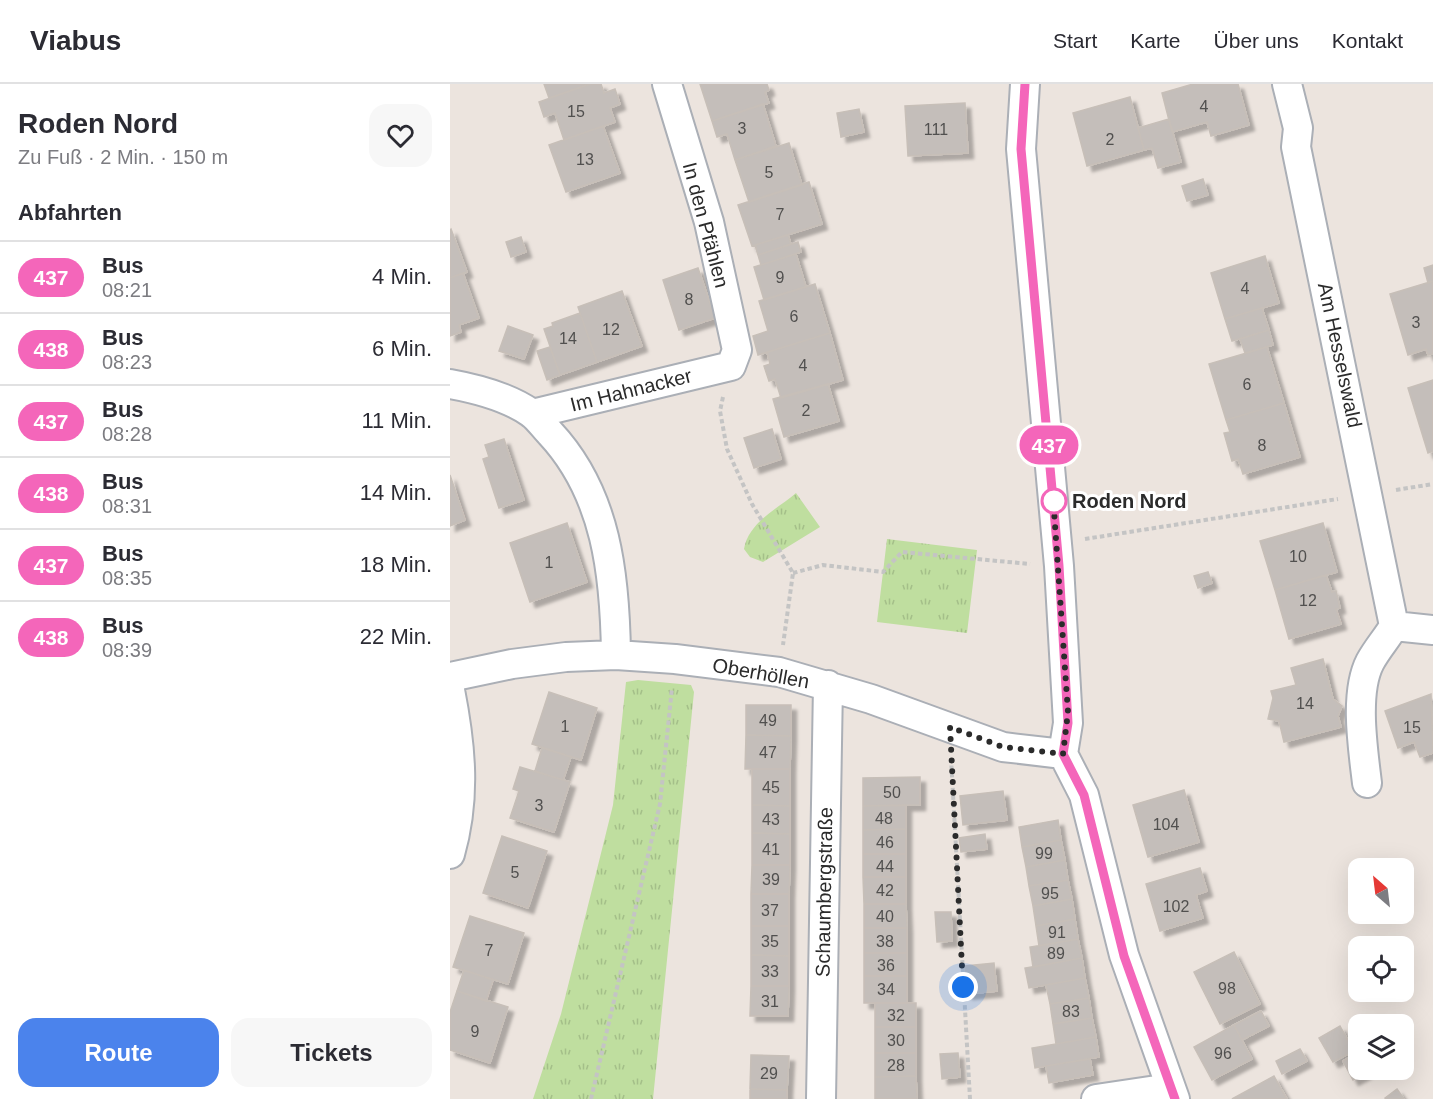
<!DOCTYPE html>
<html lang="de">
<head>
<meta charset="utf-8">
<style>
  body { margin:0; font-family:Helvetica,sans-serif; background:#f7f7f7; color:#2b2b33; height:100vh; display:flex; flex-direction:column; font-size:22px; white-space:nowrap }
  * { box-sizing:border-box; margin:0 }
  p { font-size:20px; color:#7c7c81 }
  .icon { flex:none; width:33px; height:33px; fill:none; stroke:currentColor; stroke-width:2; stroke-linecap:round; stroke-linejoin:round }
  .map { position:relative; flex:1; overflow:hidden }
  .sheet { display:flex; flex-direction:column; background:#fff; width:450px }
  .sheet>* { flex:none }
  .badge { padding:0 12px; border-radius:20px; font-size:21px; line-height:39px }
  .needle { width:39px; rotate:332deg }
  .buttons { position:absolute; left:898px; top:774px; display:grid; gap:12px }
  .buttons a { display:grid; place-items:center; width:66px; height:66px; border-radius:12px; background:#fff; box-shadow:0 6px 24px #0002; font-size:30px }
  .you { position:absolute; width:30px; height:30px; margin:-15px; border:4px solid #fff; border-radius:50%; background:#1a73e8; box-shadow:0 0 0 9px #1a73e833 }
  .map>.badge { position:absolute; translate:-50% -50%; box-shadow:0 0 0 3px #fff }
  h2 { padding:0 18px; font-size:22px; line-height:54px }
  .round { display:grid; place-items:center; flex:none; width:63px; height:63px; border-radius:18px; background:#f7f7f7 }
  .headline { display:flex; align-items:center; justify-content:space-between; height:102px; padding:0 18px }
  h1 { font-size:28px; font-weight:800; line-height:45px }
  .action { display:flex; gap:12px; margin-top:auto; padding:12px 18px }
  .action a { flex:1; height:69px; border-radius:18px; background:#4b83ec; color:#fff; font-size:24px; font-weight:800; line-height:69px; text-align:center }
  .action a+a { background:#f7f7f7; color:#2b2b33 }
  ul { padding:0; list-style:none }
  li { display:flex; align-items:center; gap:18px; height:72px; padding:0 18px; border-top:2px solid #e1e1e2 }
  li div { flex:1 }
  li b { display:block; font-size:22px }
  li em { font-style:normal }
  li .badge { min-width:66px; font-weight:700; text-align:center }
  header { display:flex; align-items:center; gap:36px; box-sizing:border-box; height:84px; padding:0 30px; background:#fff; border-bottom:2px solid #e1e1e2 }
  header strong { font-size:28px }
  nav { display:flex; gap:33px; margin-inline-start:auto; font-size:21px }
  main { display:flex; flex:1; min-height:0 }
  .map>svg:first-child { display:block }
</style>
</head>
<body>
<header>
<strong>Viabus</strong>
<nav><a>Start</a><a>Karte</a><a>Über uns</a><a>Kontakt</a></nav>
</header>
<main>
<section class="sheet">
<div class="headline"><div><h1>Roden Nord</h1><p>Zu Fuß · 2 Min. · 150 m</p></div><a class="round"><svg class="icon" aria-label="heart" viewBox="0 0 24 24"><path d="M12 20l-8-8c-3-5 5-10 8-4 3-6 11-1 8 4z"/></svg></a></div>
<h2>Abfahrten</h2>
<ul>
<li><span class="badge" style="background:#f466ba;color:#fff">437</span><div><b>Bus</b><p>08:21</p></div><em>4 Min.</em></li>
<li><span class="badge" style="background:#f466ba;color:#fff">438</span><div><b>Bus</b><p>08:23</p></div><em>6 Min.</em></li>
<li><span class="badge" style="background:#f466ba;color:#fff">437</span><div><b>Bus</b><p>08:28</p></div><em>11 Min.</em></li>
<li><span class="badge" style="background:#f466ba;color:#fff">438</span><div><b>Bus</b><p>08:31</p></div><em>14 Min.</em></li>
<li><span class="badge" style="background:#f466ba;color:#fff">437</span><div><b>Bus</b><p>08:35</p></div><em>18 Min.</em></li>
<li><span class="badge" style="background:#f466ba;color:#fff">438</span><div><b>Bus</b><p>08:39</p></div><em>22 Min.</em></li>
</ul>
<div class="action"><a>Route</a><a>Tickets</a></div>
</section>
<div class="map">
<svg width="983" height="1015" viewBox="0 0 983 1015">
  <defs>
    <pattern id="park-tufts" width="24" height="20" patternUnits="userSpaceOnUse" patternTransform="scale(1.5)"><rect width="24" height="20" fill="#bfde9f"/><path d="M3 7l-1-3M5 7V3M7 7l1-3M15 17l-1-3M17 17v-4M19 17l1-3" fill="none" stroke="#a4bf89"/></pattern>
    <filter id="shadow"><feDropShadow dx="5.5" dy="5.5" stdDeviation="1.5" flood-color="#0004"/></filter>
  </defs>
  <rect width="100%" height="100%" fill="#ece4de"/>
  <path fill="url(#park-tufts)" d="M346 409 370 443 313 478 300 473 294 465C299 438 326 426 346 409Z
    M437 455 527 466 517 549 427 538Z
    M188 596 241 601 244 608 203 1015H83L111 930 163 721 176 598Z"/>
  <path fill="#c4beba" stroke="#c7bfb8" stroke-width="1.5" filter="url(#shadow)" d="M94 0H140L99 14Z
    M140 0H151L154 9 165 5 170 20 160 24 165 38 114 56 105 29 94 33 89 18Z
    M250 0H317L319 6 315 8 319 19 262 37Z
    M743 0H788L799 41 761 52 757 38 722 48 712 9Z
    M680 13 694 66 637 82 623 29Z
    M515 19 518 69 458 72 455 22Z
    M313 20 326 62 285 76 277 50 267 53 262 37Z
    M409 25 414 48 391 53 387 29Z
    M719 35 731 78 708 84 702 64 694 66 688 44Z
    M153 42 170 89 116 108 99 61Z
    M339 59 352 101 299 118 285 76Z
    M753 95 758 111 737 117 732 102Z
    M359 98 372 140 302 162 288 121Z
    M1 145 17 188 0 194V146Z
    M338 151 341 160 308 171 305 161Z
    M71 153 76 168 61 173 56 158Z
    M348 158 351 168 311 181 308 171Z
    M346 170 356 203 314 216 304 183Z
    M815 172 829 219 775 235 761 189Z
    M983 181V197L978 199 974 184Z
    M248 184 265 234 229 246 213 196Z
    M13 189 29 234 9 241 11 248 0 252V194Z
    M983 197V270L978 271 976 265 958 271 940 210Z
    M365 200 380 249 308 271 303 252 318 247 309 217Z
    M172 207 192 262 147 278 128 223Z
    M812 224 819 246 782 257 775 235Z
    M130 229 147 278 110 291 94 245 103 242 102 239Z
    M58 242 83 251 74 275 49 267Z
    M819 246 823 261 795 269 790 255Z
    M380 249 393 296 331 314 325 295 319 297 314 282 320 280 317 268Z
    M100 263 110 291 97 296 87 267Z
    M817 263 834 319 776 336 759 280Z
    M983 296V367L978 369 958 304Z
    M378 300 389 337 334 353 323 315Z
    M834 319 850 373 793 390 788 375 782 377 774 349 780 348 776 336Z
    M322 345 331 375 304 384 294 354Z
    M54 355 74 416 49 424 33 375 39 373 35 361Z
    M0 391 15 436 0 442Z
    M117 439 137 498 80 518 60 459Z
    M873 439 887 488 825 506 810 457Z
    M758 488 762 499 748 504 744 492Z
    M876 491 882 508 886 507 890 524 886 525 891 540 839 555 825 506Z
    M873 575 883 615 892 622 888 632 891 643 834 658 829 637 818 635 823 614 821 607 846 601 841 584Z
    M99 608 147 624 131 676 82 660Z
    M981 610 983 669 970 673 964 658 948 664 935 627Z
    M296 621H341V652L296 651Z
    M296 651 341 652 340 685H295Z
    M92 664 121 673 113 696 85 687Z
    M70 683 120 698 104 748 60 734 69 707 63 705Z
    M302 685H340V722L302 721Z
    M470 693V721L413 722V694Z
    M734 706 749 758 698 773 683 721Z
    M553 707 557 736 513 741 510 712Z
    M302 721 340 722V750L302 749Z
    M456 721V745L413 746V722Z
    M608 736 611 756 572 763 569 743Z
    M456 745V770H413V746Z
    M302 749 340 750V781H302Z
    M535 750 537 765 511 768 509 754Z
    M52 752 97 767 78 824 33 809Z
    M611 756 615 776 576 783 572 763Z
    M413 770H456V793H413Z
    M615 776 618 796 579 802 576 783Z
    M302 781H340L339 810H301Z
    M750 784 757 807 746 811 753 834 710 847 696 800Z
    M413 793H456V820H414Z
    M618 796 622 815 583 822 579 802Z
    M301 810H339V842H301Z
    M622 815 625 835 586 842 583 822Z
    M414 820H456L457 844H414Z
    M485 828H501L502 857 487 858Z
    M20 832 74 849 58 900 3 883Z
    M625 835 628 855 589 862 586 842Z
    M301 842H339V872L301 871Z
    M414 844H457V869H414Z
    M628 855 632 874 583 883 580 863Z
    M784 868 810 920 770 940 744 888Z
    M414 869H457V892H414Z
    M301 871 339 872V902H301Z
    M632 874 635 894 579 904 575 884Z
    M544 879 547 907 517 910 515 882Z
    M14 886 43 896 36 917 7 907Z
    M414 892H457V919H414Z
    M635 894 639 914 600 920 596 901Z
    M301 902H339L338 932H300Z
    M7 907 58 923 40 979 0 966V928Z
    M639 914 642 934 603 940 600 920Z
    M425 919H466V943H425Z
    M811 927 819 942 792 956 784 941Z
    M642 934 646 953 606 960 603 940Z
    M784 941 802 975 762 996 744 963Z
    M890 942 904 967 883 978 869 954Z
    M425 943H466V969H425Z
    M646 953 649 973 585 984 582 964Z
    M850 965 857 977 832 990 826 977Z
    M425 969H466V992L425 993Z
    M508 969 510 993 492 995 490 970Z
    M905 970 909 986H914L916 989 903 996 893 977Z
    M301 971 339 972 337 1006 300 1005Z
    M640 975 643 991 599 999 596 982Z
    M466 992 467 1015H425V993Z
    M824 992 837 1015H782Z
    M300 1005 337 1006V1015H300Z
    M947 1005 954 1015H936L935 1014Z"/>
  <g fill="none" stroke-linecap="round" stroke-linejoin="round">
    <g stroke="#abafb6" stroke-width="32">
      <path id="street" d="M575 0 571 65 609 482 618 639 613 670 634 711 674 871 725 1015
        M837 0 848 44 846 63 944 542C937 554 927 565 920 578 904 609 913 665 917 699
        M0 300C28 305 58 313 81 329 88 334 94 343 100 349 157 410 165 492 166 571
        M82 330 281 282 287 266 259 138 217 0
        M944 542 983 546
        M0 593 62 580 116 573 166 571 225 575 329 588 421 615 553 663 613 670
        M0 606C11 662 16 714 0 770
        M371 1015 378 601
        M646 1015 720 1004"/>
    </g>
    <path stroke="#c4c4c4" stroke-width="4" stroke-dasharray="4.5 3" stroke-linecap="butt" d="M273 313 270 327 277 365 302 420 343 489 333 561
      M946 406 983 400
      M635 455 888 415
      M343 489 373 481 433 488 452 468 580 480
      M501 674 520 1015
      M141 1015 210 720 222 604"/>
    <use href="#street" stroke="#fff" stroke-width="28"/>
  </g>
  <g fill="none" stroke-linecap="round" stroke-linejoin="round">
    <g stroke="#fff" stroke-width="14">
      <path id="line" d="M575 0 571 65 609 482 618 639 613 670 634 711 674 872 725 1015"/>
    </g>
    <use href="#line" stroke="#f466ba" stroke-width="9"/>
    <path stroke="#2b2b2b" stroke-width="6" stroke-dasharray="0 10.8" d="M513 903 500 643 553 663 613 670 618 628 603 412 604 417"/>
  </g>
  <circle fill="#fff" stroke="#f466ba" stroke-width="3" cx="604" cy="417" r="12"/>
  <g text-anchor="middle" stroke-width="6" stroke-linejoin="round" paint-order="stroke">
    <g font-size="16" fill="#51504f">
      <text x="754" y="28">4</text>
      <text x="126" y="33">15</text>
      <text x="292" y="50">3</text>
      <text x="486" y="51">111</text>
      <text x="660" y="61">2</text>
      <text x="135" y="81">13</text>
      <text x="319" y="94">5</text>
      <text x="330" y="136">7</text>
      <text x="330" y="199">9</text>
      <text x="795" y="210">4</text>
      <text x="239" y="221">8</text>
      <text x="344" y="238">6</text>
      <text x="966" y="244">3</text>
      <text x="161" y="251">12</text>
      <text x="118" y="260">14</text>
      <text x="353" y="287">4</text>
      <text x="797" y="306">6</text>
      <text x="356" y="332">2</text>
      <text x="812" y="367">8</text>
      <text x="848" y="478">10</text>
      <text x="99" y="484">1</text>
      <text x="858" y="522">12</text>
      <text x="855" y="625">14</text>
      <text x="318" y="642">49</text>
      <text x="115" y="648">1</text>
      <text x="962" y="649">15</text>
      <text x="318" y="674">47</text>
      <text x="321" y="709">45</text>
      <text x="442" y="714">50</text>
      <text x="89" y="727">3</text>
      <text x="434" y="740">48</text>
      <text x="321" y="741">43</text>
      <text x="716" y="746">104</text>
      <text x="435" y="764">46</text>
      <text x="321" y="771">41</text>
      <text x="594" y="775">99</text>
      <text x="435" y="788">44</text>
      <text x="65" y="794">5</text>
      <text x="321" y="801">39</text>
      <text x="435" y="812">42</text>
      <text x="600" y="815">95</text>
      <text x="726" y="828">102</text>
      <text x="320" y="832">37</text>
      <text x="435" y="838">40</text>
      <text x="607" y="854">91</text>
      <text x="320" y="863">35</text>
      <text x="435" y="863">38</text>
      <text x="39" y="872">7</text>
      <text x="606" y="875">89</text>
      <text x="436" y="887">36</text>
      <text x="320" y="893">33</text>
      <text x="777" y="910">98</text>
      <text x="436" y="911">34</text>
      <text x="320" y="923">31</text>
      <text x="621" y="933">83</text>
      <text x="446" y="937">32</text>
      <text x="25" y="953">9</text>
      <text x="446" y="962">30</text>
      <text x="773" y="975">96</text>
      <text x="446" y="987">28</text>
      <text x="319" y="995">29</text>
    </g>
    <g font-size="20" fill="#2b2b2b" stroke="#fff">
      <text transform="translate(256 141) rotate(75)" y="7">In den Pfählen</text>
      <text transform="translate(890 271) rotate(78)" y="7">Am Hesselswald</text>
      <text transform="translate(181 306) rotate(-14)" y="7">Im Hahnacker</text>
      <text transform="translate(311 589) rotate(10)" y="7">Oberhöllen</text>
      <text transform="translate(374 808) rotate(-89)" y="7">Schaumbergstraße</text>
    </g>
    <g font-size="20" font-weight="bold" fill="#2b2b2b" stroke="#fff" text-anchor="start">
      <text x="622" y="424">Roden Nord</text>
    </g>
  </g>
</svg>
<div class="buttons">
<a><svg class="needle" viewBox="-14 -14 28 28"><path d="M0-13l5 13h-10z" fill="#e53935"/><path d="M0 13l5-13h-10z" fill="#7c7c81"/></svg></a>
<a><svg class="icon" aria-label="locate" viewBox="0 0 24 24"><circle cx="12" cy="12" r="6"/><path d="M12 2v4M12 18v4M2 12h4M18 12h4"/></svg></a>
<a><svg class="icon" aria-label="layers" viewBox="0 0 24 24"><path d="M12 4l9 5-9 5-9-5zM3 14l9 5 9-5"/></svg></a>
</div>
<div class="you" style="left:513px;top:903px"></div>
<b class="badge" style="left:599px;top:361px;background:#f466ba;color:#fff">437</b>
</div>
</main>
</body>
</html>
